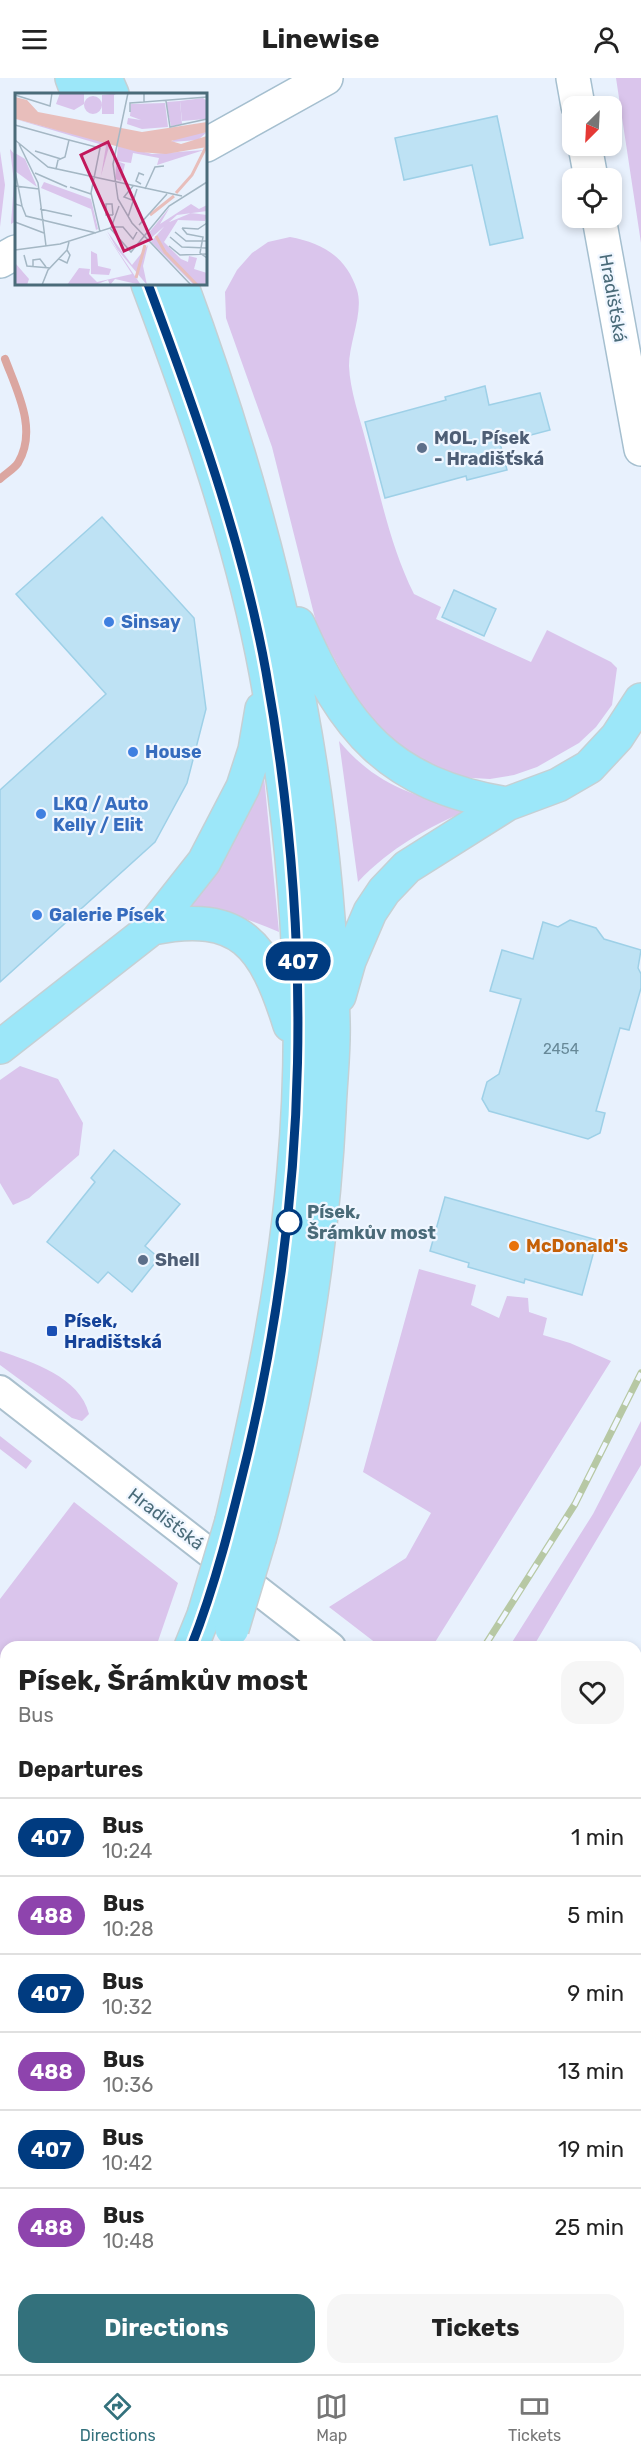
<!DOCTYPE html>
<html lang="en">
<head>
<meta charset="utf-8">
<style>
  body { margin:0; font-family:Rubik,sans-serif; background:#f6f6f6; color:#222; height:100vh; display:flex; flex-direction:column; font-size:22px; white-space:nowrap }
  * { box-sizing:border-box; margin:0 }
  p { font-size:20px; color:#767676 }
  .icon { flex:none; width:33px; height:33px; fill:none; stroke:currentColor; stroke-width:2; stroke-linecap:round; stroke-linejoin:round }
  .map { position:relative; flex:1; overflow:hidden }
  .side { position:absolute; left:0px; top:1563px; width:642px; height:734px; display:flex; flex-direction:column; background:#fff; border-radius:18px 18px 0 0; box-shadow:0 3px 9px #0003 }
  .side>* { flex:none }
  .badge { padding:0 12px; border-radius:20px; font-size:21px; line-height:39px }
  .needle { width:39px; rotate:204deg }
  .tools { position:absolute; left:562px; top:18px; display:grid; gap:12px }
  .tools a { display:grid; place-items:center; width:60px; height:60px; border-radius:12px; background:#fff; box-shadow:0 3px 9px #0003; font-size:30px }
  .map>.badge { position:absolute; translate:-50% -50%; box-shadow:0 0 0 3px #fff }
  h2 { padding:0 18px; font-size:22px; line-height:54px }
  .round { display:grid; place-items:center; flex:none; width:63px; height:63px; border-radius:18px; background:#f6f6f6 }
  .summary { display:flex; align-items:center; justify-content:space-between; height:102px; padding:0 18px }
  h1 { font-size:28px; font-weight:700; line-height:45px }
  .button { display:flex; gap:12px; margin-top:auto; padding:12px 18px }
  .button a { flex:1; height:69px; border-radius:18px; background:#33717c; color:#fff; font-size:24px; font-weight:700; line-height:69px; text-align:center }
  .button a+a { background:#f6f6f6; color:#222 }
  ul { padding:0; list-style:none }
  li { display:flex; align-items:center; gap:18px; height:78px; padding:0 18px; border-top:2px solid #e0e0e0 }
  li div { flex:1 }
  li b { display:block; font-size:22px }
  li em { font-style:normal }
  li .badge { min-width:66px; font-weight:700; text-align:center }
  header { display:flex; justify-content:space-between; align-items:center; height:78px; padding:0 18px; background:#fff; font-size:27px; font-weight:700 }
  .menu { display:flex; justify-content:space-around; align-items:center; height:84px; border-top:2px solid #e0e0e0; background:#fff; font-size:16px; color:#767676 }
  .menu a { display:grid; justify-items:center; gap:3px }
  .menu .on { color:#33717c }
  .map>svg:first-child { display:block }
</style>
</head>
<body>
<header><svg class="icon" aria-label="menu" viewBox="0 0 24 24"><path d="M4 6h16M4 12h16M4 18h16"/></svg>Linewise<svg class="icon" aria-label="person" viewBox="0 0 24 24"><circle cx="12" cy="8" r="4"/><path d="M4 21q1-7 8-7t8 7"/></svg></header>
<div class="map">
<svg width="641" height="2296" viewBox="0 0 641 2296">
  <rect width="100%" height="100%" fill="#e8f1fd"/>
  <path fill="#dac5ec" d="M616 0H641V165Z
    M10 71 16 78V143L11 146 14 104Z
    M0 73 5 107 0 149Z
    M290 159C322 165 346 178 357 212 364 234 349 264 349 288 350 313 360 340 366 364 380 415 390 468 414 516L441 529 436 541 531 584 547 552 611 584 617 590 612 627 596 649 579 665 537 689 514 697 490 701 456 699 424 690 377 649 350 610 317 548 272 369 226 240 225 214 237 192 252 175 268 164Z
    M339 663C377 708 415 719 470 731 427 750 391 769 358 804Z
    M263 688 279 854C247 840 217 831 183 827Z
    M20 988 58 1001 83 1045 79 1077 29 1120 13 1127 0 1105V1002Z
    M419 1191 476 1207 471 1227 499 1240 507 1218 528 1220 529 1234 547 1240 543 1257 570 1265 611 1283 432 1569H381L329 1529 406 1480 431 1435 363 1394Z
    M0 1273C32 1284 80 1299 89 1336L82 1343 72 1340 0 1287Z
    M641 1343V1387L533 1569H509L593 1436Z
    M0 1358 32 1383 26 1391 0 1371Z
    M74 1424 178 1505 156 1569H6V1893L0 1899V1521Z
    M6 2066V2148L0 2156V2074Z
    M6 2216V2290L114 2291 119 2296H0V2223Z"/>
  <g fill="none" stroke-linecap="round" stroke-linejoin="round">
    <path stroke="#dba6a0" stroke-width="8" d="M0 401C5 396 14 391 18 385 38 352 17 313 5 281"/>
  </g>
  <path fill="#bee2f4" stroke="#9ed0e7" stroke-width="1.5" d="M497 38 523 160 490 167 472 87 404 102 395 60Z
    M485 308 489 327 540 315 550 352 500 365 507 392 467 402 466 398 385 420 365 344 446 322 445 319Z
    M102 439 194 540 206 631 187 705 155 764 0 904V712L106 616 16 516Z
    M454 512 496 531 484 558 442 539Z
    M570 842 596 850 604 861 641 872 638 890 641 896V910L629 952 620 950 596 1033 605 1035 600 1055 588 1061 489 1033 482 1021 487 1004 499 996 521 921 490 913 502 872 533 881 543 844 558 849Z
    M114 1072 180 1126 145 1168 159 1180 132 1214 108 1194 98 1205 47 1164 95 1104 91 1100Z
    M445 1119 597 1162 582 1217 525 1201 524 1205 468 1189 469 1185 430 1173Z"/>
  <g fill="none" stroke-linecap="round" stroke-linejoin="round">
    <g stroke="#aac0ce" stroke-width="32">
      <path id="street" d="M0 1312 331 1569
        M636 1707 641 1698
        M636 1773 641 1777"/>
    </g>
    <g stroke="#a5bfcf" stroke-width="36">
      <path id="secondary" d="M573 0 578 28
        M206 67 326 0
        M585 68 591 100
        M599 140 641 371
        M0 183 16 174"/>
    </g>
    <g stroke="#c5d0d4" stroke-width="36">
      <path id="highway" d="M72 0 78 16
        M105 0 112 16
        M148 206C194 328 242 465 266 594 296 758 309 927 294 1093 284 1212 259 1327 232 1443
        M181 206C269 444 328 689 333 944 334 974 330 1004 329 1034 322 1178 298 1319 260 1458
        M298 546C345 652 388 706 507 726
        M152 850C241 832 265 867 290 947
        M339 918 349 883 370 834 384 813 407 789 507 726 558 707 589 689 617 659 641 622
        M0 969 152 850 204 784 243 709 255 672 262 631
        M191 1569 204 1537
        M0 1963 6 1953
        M0 2021 6 2012"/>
    </g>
    <use href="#street" stroke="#fff" stroke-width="28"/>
    <use href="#secondary" stroke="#fff" stroke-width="33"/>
    <use href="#highway" stroke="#9ce7f9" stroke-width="33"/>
    <g stroke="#b7c8a4" stroke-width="7">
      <path id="rail" d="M484 1569 575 1426 641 1295
        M0 2190 6 2182"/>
    </g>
    <use href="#rail" stroke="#eff6ff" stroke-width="4.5" stroke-dasharray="14" stroke-linecap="butt"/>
    <g stroke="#c5d0d4" stroke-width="36" stroke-linecap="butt">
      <path id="highway-bridge" d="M204 1537 232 1443
        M232 1551 260 1458"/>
    </g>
    <use href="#highway-bridge" stroke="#9ce7f9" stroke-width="33"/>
  </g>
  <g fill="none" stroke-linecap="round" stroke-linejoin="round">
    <g stroke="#fff" stroke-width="14">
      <path id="line" d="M148 206C194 329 243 465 266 594 313 857 309 1113 248 1374 232 1440 216 1506 191 1569"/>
    </g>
    <use href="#line" stroke="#003b80" stroke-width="9"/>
  </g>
  <g fill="#5c6f8a" stroke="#eff6ff" stroke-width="2">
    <circle cx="422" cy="370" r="6"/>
    <circle cx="143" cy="1182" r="6"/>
  </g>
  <g fill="#3f7fe0" stroke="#eff6ff" stroke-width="2">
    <circle cx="109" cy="544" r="6"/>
    <circle cx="133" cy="674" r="6"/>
    <circle cx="41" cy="736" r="6"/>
    <circle cx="37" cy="837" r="6"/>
  </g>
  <circle fill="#fff" stroke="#003b80" stroke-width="3" cx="289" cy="1144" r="12"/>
  <circle fill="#e8710a" stroke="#eff6ff" stroke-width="2" cx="514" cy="1168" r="6"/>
  <rect fill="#1a4fb4" stroke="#eff6ff" stroke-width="2" x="46" y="1247" width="12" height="12" rx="3"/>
  <g text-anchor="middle" stroke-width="4.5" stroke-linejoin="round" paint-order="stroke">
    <g font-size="15" fill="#678998">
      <text x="561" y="976">2454</text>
    </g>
    <g font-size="18" fill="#4a6b79" stroke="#eff6ff">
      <text transform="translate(613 220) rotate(80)" y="6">Hradišťská</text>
      <text transform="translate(166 1441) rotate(37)" y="6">Hradišťská</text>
    </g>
    <g font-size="18" font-weight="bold" fill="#4e5e75" stroke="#eff6ff" text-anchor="start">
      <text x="434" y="366">MOL, Písek<tspan x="434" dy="21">- Hradišťská</tspan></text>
      <text x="155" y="1188">Shell</text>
    </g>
    <g font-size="18" font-weight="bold" fill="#366cbe" stroke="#eff6ff" text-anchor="start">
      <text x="121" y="550">Sinsay</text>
      <text x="145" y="680">House</text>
      <text x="53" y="732">LKQ / Auto<tspan x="53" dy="21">Kelly / Elit</tspan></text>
      <text x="49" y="843">Galerie Písek</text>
    </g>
    <g font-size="18" font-weight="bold" fill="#4a6b79" stroke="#eff6ff" text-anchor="start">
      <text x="307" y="1140">Písek,<tspan x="307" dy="21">Šrámkův most</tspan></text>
    </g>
    <g font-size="18" font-weight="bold" fill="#c56008" stroke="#eff6ff" text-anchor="start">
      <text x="526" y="1174">McDonald's</text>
    </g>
    <g font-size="18" font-weight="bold" fill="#164399" stroke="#eff6ff" text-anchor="start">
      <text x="64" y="1249">Písek,<tspan x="64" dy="21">Hradištská</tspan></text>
    </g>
  </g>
  <g transform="translate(15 15)">
    <rect width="192" height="192" fill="#e8f1fd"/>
    <path d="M45 0H69V11L59 17 41 11ZM103 0 99 2V21H87V2ZM69 12a9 9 0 1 1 18 0a9 9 0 1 1-18 0ZM165 8 167 31 156 33 151 9ZM150 10 153 34 127 36 112 31 113 25 126 27 115 23 116 11ZM0 26 95 50 86 83 91 53ZM103 52 137 61 189 57 142 72 144 65 118 60 116 70 102 68 110 71 106 88 100 86ZM0 60 10 66 22 94 0 78ZM176 111 184 116 192 112V118L162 122 136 145 132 142 155 114 145 131ZM176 120 192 122 190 128 163 127 149 149 166 166 173 169 174 163 182 165 179 176 192 180V192H179L136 149 152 130ZM92 138 117 172 133 152 128 173 132 192 102 156ZM76 158 82 161 83 173 96 176 94 182 76 181ZM1 171 14 186 12 192H0Z" fill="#dac5ec"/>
    <path d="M188 5 192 8 191 26 167 28 165 8ZM192 39 183 47 156 49 163 44ZM29 89 76 106 83 136 81 137 76 116 26 95ZM90 139 126 192 100 186 95 192 93 187 80 192H52L64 175 75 176 74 181 82 189 117 181Z" fill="#dac5ec"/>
    <path d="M0 4 12 7 23 19 127 39 192 29V39L156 48 166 51 192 43V54L151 61 123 59 1 26Z" fill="#e8bebb"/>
    <path fill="none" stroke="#e8bebb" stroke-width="3" d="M161 100 177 82 192 52M135 122 159 103M141 143 150 159 182 192M121 185 130 152"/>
    <path fill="none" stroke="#a4b7c4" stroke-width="1.5" d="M113 0 98 71 103 106 117 130 176 192M129 0V9L192 4M0 2 35 13 37 0M151 8 155 34 192 26M115 19V10L129 9M0 32 54 47 50 64 43 67 41 76M0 47 33 74 167 103M54 47 85 55 76 100 85 139M4 51 23 90 31 153M20 58 46 66M0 78 7 113M20 80 52 94M126 91 121 88 124 80 129 82M0 93 24 96M55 94 76 101M130 96 140 74 149 73M117 107 109 104 118 93M0 111 7 113 11 123 81 140M25 116 57 123M98 122H91V111H97L98 122M113 124 122 96M0 129 29 140M124 132 152 101M98 134H108L118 146 122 139M96 135 104 113M167 135 172 141 188 144 185 160 192 165M167 135 183 136 192 130M160 139 171 148H192M155 144 167 154 192 155M154 153 165 162 192 161M0 157 45 151 95 135 116 159 154 113 192 89M9 162 12 173 35 175M44 166 52 170 55 162 52 157M18 174V167L25 166 31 174M27 192 33 177 52 157 54 149"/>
    <path fill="#c2185b" fill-opacity="0.15" stroke="#c2185b" stroke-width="3" d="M93 49 136 146 109 158 66 62Z"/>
    <rect width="192" height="192" fill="none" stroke="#4a6b79" stroke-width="3"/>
  </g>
</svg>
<div class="tools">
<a><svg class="needle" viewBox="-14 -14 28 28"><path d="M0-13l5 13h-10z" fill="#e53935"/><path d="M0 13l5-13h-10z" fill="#767676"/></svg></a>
<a><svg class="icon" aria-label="locate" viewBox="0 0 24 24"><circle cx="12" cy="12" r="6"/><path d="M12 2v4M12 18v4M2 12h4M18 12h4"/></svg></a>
</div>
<b class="badge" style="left:298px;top:883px;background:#003b80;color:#fff">407</b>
<section class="side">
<div class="summary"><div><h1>Písek, Šrámkův most</h1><p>Bus</p></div><a class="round"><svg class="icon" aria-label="heart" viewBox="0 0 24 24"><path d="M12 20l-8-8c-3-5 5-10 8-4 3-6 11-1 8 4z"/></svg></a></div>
<h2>Departures</h2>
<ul>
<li><span class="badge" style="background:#003b80;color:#fff">407</span><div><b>Bus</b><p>10:24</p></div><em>1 min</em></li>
<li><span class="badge" style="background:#8e44ad;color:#fff">488</span><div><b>Bus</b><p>10:28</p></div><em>5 min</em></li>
<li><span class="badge" style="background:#003b80;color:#fff">407</span><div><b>Bus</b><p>10:32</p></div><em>9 min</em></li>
<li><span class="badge" style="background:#8e44ad;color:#fff">488</span><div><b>Bus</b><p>10:36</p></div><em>13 min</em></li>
<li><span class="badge" style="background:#003b80;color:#fff">407</span><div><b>Bus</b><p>10:42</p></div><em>19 min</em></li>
<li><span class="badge" style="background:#8e44ad;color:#fff">488</span><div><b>Bus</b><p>10:48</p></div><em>25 min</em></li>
</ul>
<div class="button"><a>Directions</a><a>Tickets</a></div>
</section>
</div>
<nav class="menu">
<a class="on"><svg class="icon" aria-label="directions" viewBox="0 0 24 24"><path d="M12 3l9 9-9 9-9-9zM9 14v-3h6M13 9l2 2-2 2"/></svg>Directions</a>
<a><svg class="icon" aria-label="map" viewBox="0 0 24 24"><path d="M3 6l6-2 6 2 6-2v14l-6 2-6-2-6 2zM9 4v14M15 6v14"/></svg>Map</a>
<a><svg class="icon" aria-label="tickets" viewBox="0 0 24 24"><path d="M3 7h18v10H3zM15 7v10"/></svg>Tickets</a>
</nav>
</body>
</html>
